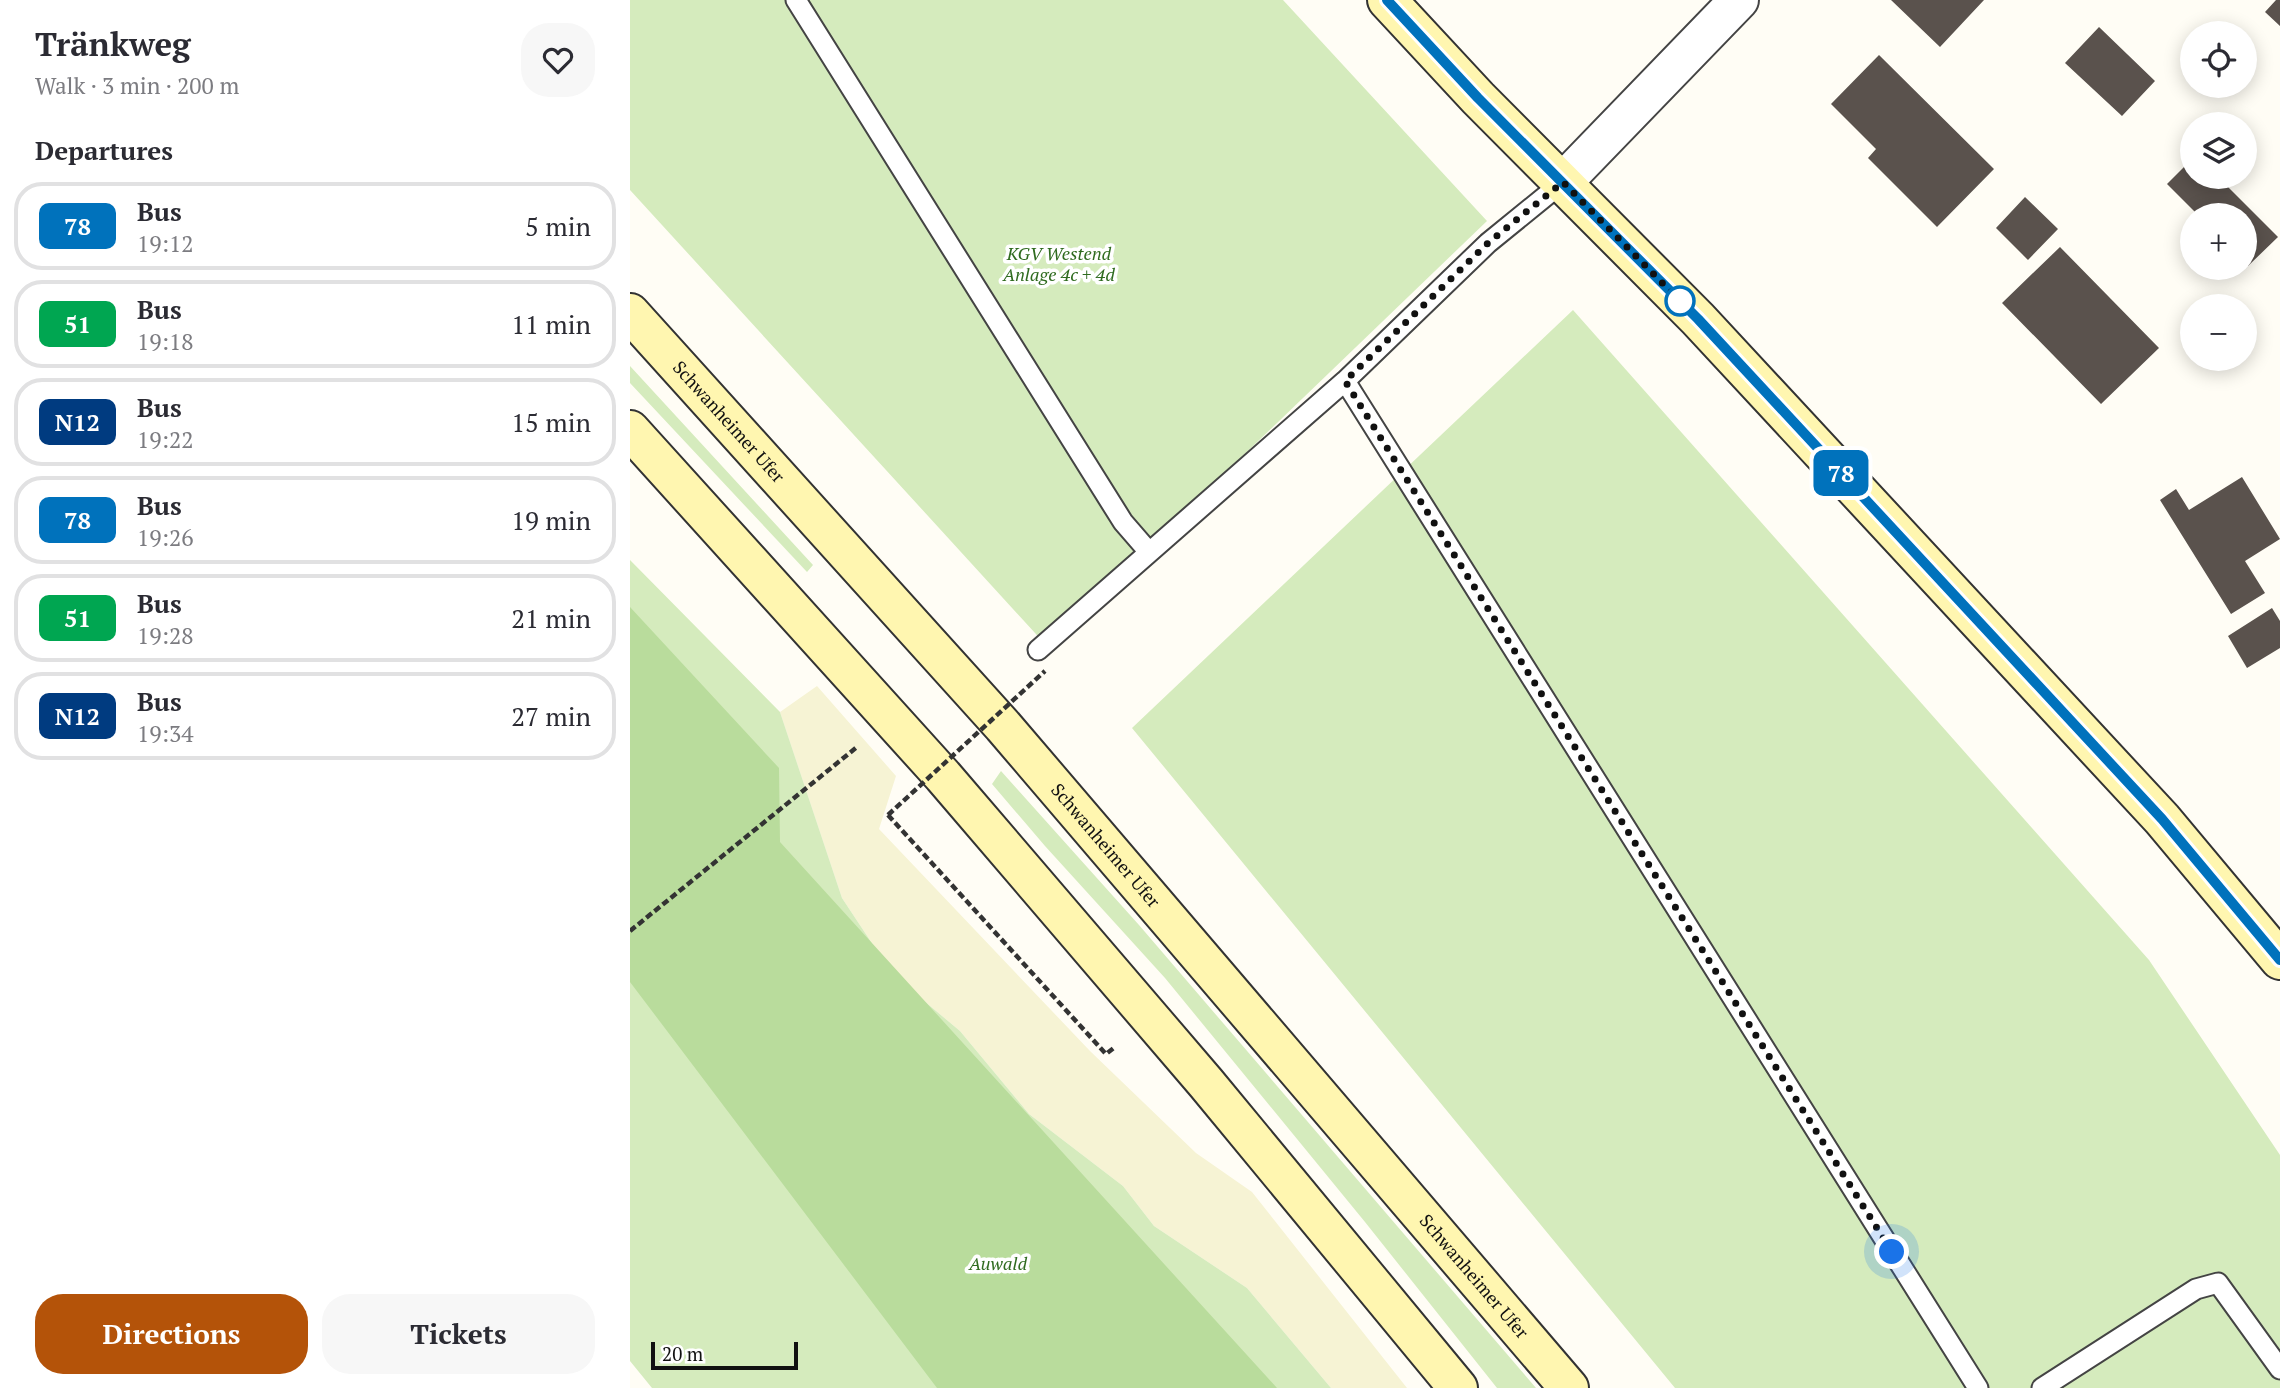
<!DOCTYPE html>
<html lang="en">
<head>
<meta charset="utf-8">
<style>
  body { margin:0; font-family:"PT Serif",serif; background:#f7f7f7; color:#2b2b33; height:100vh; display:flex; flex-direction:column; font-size:26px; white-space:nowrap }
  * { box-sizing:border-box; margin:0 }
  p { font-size:23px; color:#7c7c81 }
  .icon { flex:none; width:38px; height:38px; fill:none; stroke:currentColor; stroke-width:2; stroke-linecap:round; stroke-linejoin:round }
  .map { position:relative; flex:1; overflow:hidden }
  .drawer { display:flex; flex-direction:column; background:#fff; width:630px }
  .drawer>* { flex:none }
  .badge { padding:0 14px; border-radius:10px; font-size:24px; line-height:46px }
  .controls { position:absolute; left:1550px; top:21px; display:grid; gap:14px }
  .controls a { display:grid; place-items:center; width:77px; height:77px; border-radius:50%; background:#fff; box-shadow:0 4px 18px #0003; font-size:35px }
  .scale { position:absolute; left:21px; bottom:18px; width:147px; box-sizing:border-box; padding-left:7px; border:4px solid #111; border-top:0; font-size:19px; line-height:24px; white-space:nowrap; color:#111; -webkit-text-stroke:5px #fff; paint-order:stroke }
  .you { position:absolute; width:35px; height:35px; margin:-18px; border:5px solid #fff; border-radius:50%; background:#1a73e8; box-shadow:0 0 0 10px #1a73e833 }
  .map>.badge { position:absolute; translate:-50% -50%; box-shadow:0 0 0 4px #fff }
  h2 { padding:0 35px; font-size:26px; line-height:63px }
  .round { display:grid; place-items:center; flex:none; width:74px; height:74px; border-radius:28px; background:#f7f7f7 }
  .summary { display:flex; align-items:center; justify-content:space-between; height:119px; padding:0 35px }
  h1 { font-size:33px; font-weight:700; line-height:52px }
  .cta { display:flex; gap:14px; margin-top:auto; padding:14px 35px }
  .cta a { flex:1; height:80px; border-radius:28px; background:#b45309; color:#fff; font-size:28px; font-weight:700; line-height:80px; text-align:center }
  .cta a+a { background:#f7f7f7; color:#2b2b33 }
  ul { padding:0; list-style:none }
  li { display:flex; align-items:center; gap:21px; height:88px; margin:0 14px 10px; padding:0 21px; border:4px solid #e1e1e2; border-radius:28px }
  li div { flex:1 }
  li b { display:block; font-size:26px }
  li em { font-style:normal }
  li .badge { min-width:77px; font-weight:700; text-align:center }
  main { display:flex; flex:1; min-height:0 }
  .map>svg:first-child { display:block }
</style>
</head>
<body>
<main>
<section class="drawer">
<div class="summary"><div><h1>Tränkweg</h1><p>Walk · 3 min · 200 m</p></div><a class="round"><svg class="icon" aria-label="heart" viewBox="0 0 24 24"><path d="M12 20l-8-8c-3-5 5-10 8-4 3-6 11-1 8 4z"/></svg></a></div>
<h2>Departures</h2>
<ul>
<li><span class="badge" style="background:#0072bc;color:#fff">78</span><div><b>Bus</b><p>19:12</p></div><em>5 min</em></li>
<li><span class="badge" style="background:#00a651;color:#fff">51</span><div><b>Bus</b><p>19:18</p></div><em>11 min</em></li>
<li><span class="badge" style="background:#003b80;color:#fff">N12</span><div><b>Bus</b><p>19:22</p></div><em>15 min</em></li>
<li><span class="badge" style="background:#0072bc;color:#fff">78</span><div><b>Bus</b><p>19:26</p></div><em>19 min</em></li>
<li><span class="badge" style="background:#00a651;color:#fff">51</span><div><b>Bus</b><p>19:28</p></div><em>21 min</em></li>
<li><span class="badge" style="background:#003b80;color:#fff">N12</span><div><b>Bus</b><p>19:34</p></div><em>27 min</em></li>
</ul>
<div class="cta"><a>Directions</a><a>Tickets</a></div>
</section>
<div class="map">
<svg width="1650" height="1388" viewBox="0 0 1650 1388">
  <rect width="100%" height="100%" fill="#fffdf5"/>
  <path fill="#f6f3d4" d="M187 686 266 776 249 829 460 1051 566 1153 622 1192 777 1388H701L617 1288 524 1226 493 1186 399 1114 330 1031 263 975 212 898 150 712Z"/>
  <path fill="#d5ebbd" d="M0 0H653L857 221 416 645 0 190Z
    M943 310 1519 960 1650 1155V1388H1045L502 728Z
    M0 366 183 565 177 572 0 383Z
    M0 560 150 712 212 898 263 975 330 1031 399 1114 493 1186 524 1226 617 1288 701 1388H22L0 1361Z
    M371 771 509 925 906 1388H867L735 1222 535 978 415 846 362 784Z"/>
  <path fill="#b9dc9c" d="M0 607 149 768 150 842 647 1388H307L0 982Z"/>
  <path fill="#5a524d" d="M1261 0H1354L1310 47Z
    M1646 0H1650V26L1635 12Z
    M1469 27 1525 81 1492 116 1435 63Z
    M1249 55 1364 169 1307 227 1238 158 1246 149 1201 104Z
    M1563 158V177H1588L1648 237 1618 266 1615 263V215H1568L1537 184Z
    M1395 197 1428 229 1398 260 1366 228Z
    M1430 247 1529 348 1471 404 1372 303Z
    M1612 477 1650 539 1615 561 1635 593 1601 614 1530 500 1546 489 1559 510Z
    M1642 608 1650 621V648L1617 668 1598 636Z"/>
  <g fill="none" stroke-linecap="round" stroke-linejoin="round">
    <g stroke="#444" stroke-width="23">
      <path id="lane" d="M166 0 493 522 519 552
        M715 381 1348 1388
        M408 650 715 381 858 243 933 182
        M1412 1388 1566 1289 1588 1283 1650 1369"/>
    </g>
    <g stroke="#444" stroke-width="42">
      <path id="street" d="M933 182 1109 0"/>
    </g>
    <g stroke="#333" stroke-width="42">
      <g id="secondary">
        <path d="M757 0 848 98 1068 319 1532 819 1650 960"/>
        <path id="s1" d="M0 313 373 726 939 1388"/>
        <path d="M0 430 313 776 576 1083 828 1388"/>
      </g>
    </g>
    <path stroke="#333" stroke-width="4.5" stroke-dasharray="7 3.5" stroke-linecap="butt" d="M258 815 476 1054 485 1047
      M0 931 227 747"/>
    <use href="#lane" stroke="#fff" stroke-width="19"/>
    <use href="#street" stroke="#fff" stroke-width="38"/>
    <use href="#secondary" stroke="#fff6b0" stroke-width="38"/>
    <path stroke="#333" stroke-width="4.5" stroke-dasharray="7 3.5" stroke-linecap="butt" d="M258 815 415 671"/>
  </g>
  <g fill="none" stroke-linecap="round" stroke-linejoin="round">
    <g stroke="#fff" stroke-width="16">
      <path id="line" d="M757 0 848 98 1068 319 1532 819 1650 960"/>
    </g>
    <use href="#line" stroke="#0072bc" stroke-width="10"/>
    <path stroke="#111" stroke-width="7" stroke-dasharray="0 12.6" d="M1050 301 933 182 858 243 715 381 1262 1252"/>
  </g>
  <circle fill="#fff" stroke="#0072bc" stroke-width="3.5" cx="1050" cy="301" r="14"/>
  <g text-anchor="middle" stroke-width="7" stroke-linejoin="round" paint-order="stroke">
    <g font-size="18" font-style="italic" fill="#2f6b1f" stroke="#fff">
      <text x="429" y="260">KGV Westend<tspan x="429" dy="21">Anlage 4c + 4d</tspan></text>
      <text x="368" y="1270">Auwald</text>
    </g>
    <g font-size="18" fill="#111" stroke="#fff">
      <text dy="6" stroke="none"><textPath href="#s1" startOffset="147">Schwanheimer Ufer</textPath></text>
      <text dy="6" stroke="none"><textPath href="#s1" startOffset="714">Schwanheimer Ufer</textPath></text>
      <text dy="6" stroke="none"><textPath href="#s1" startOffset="1281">Schwanheimer Ufer</textPath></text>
    </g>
  </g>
</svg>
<div class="controls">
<a><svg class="icon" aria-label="locate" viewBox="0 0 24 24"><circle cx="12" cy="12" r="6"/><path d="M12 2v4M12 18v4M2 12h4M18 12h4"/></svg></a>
<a><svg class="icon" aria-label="layers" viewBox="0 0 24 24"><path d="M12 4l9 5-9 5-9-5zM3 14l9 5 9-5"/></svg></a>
<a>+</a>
<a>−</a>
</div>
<div class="scale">20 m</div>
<div class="you" style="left:1262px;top:1252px"></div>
<b class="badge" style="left:1211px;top:473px;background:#0072bc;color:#fff">78</b>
</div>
</main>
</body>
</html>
